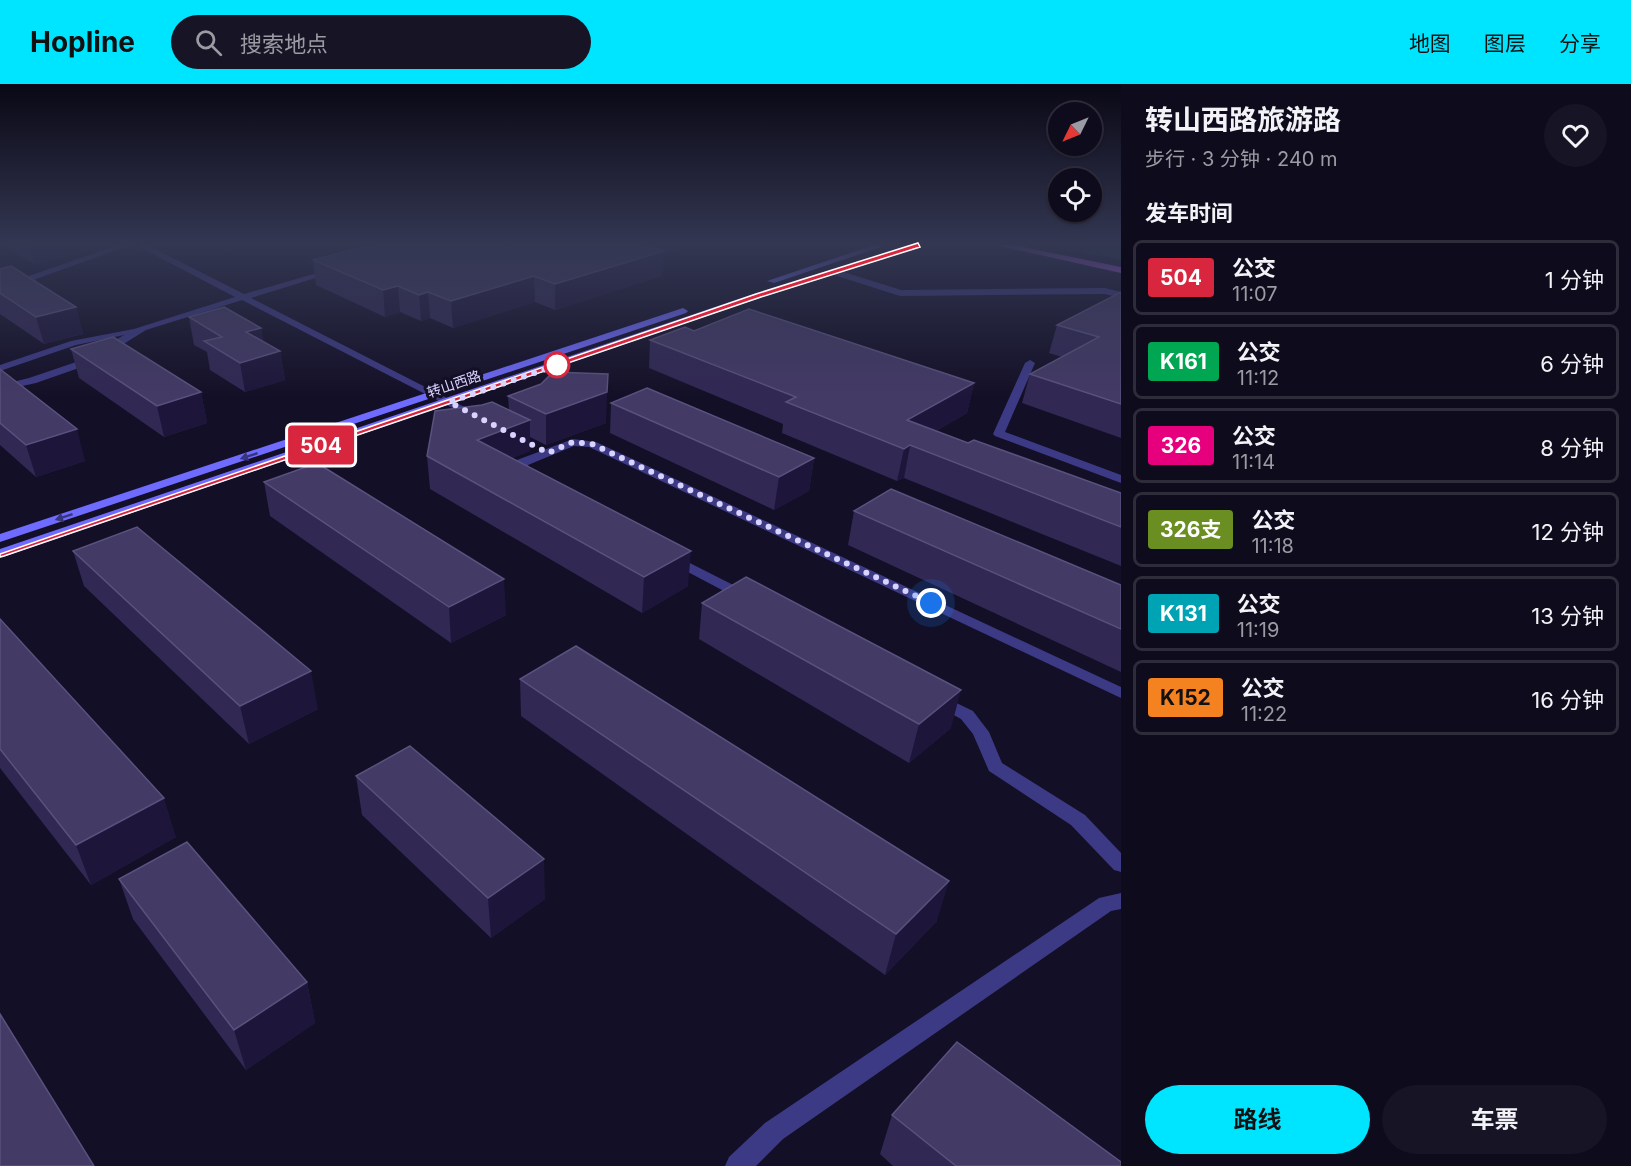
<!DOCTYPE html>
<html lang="zh">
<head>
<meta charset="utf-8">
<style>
  body { margin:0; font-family:Inter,"Noto Sans SC",sans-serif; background:#171425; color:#f1f3f6; height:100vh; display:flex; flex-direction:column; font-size:22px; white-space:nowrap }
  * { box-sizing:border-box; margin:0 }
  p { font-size:20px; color:#9b9ba3 }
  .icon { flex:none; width:33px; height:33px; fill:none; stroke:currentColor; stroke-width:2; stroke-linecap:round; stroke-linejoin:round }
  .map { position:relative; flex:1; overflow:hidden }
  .side { display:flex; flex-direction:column; background:#0e0b1c; width:510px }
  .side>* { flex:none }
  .badge { padding:0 12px; border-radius:4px; font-size:21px; line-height:39px }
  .needle { width:39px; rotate:227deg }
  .buttons { position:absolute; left:1048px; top:18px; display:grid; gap:12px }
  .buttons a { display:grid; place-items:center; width:54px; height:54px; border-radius:50%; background:#0e0b1c; box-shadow:0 2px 4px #0004,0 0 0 2px #2e2b3b; font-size:30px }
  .you { position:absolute; width:30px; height:30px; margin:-15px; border:4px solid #fff; border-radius:50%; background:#1a73e8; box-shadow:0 0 0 9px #1a73e833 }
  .map>.badge { position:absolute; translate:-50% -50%; box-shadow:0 0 0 3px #fff }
  h2 { padding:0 24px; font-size:22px; line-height:54px }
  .round { display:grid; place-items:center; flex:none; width:63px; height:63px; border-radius:32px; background:#171425 }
  .head { display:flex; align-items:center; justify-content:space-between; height:102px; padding:0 24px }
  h1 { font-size:28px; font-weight:700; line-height:45px }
  .action { display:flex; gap:12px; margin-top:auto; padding:12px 24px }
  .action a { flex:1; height:69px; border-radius:36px; background:#00e5ff; color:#111; font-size:24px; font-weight:700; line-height:69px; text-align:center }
  .action a+a { background:#171425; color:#f1f3f6 }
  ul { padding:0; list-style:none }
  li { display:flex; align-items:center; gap:18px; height:75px; margin:0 12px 9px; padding:0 12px; border:3px solid #2e2b3b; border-radius:9px }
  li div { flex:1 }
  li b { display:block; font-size:22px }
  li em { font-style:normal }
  li .badge { min-width:66px; font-weight:700; text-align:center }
  header { display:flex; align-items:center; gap:36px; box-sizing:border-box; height:84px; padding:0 30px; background:#00e5ff; color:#111 }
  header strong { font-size:28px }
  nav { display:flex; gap:33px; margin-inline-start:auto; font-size:21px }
  .search { width:420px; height:54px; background:#171425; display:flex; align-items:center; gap:15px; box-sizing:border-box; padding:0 21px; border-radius:33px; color:#9b9ba3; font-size:22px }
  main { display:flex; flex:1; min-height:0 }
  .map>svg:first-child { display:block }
</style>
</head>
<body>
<header>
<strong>Hopline</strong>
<div class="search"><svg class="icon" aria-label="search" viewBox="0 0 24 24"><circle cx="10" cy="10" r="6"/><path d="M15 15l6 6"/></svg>搜索地点</div>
<nav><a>地图</a><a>图层</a><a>分享</a></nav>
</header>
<main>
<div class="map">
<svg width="1121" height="1082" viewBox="0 0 1121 1082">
  <rect width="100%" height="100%" fill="#130f26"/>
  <path fill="#12302f" d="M1043 161H1121V176L1048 162Z"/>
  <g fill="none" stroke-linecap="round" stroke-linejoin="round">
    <path fill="#3d3a85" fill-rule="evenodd" d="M118 161H130L0 208V202Z
      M136 161H147L244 210 338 183V187L251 214 484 333 478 336 474 335 242 216 146 246 93 279 36 299 0 307V301L29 294 85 275 124 251 76 261 0 287V281L71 257 134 245 235 213Z
      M834 185 901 206 1105 204 1121 208V214L1105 210 900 212 831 190 830 188Z
      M1030 276 1035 279 1005 348 1121 391V399L995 352 993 350 1025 279Z
      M573 355 596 358 1121 603V614L589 363 574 362 528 381 533 396 531 399H523L515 379 517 376Z
      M672 470 751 510 753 513 751 516H741L667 477 665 474Z
      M940 611 973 627 989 648 1002 679 1085 731 1121 769V788L1114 786 1071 741 989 687 973 650 961 635 934 620 932 616 934 612Z
      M1121 809V825L1111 827 783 1055 756 1082H725L729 1073 765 1039 1099 814Z"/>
    <path fill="#6f6bff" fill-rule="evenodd" d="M874 161H887L774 199 767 197Z
      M909 161H922L762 213 0 474V465L756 209Z
      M683 224 688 227 686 229 0 458V450Z"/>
    <path fill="#c25bff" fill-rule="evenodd" d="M996 161H1013L1121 183V189Z"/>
  </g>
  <path fill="#312854" d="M6 161H92L93 167 34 180 7 164Z
    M216 161H247L227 166Z
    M359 161H685V163L663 171 662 192 555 226 535 218 453 244 430 234 421 237 400 228 385 233 316 201 313 176 363 163Z
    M0 185 76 223 83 250 44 260 0 230Z
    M1121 208V354L1022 319 1030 290 1062 273 1049 269 1057 241Z
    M189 233 261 244 263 258 280 267 285 296 245 308 210 286 207 268 194 261Z
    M694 247 974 299 967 329 936 347 968 359 1121 409V482L904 394 897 397 782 349 783 340 649 284 650 256Z
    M71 265 201 308 207 339 164 353 79 294Z
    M0 285 85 377 36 393 0 361Z
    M508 312 606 339 546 361 530 353V367L512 374 688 502 642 529 430 405 427 372 509 326Z
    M611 319 814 374 809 407 774 426 610 349Z
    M264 398 506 531 451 559 270 432Z
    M854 427 1121 501V588L848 461Z
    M73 467 318 625 249 660 84 502Z
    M702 519 951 644 909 679 699 555Z
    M0 535 176 753 91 801 0 684Z
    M520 595 937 837 885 891 521 632Z
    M356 692 545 815 491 854 362 731Z
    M119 795 307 898 315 939 246 986 133 835Z
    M892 1031 1121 1082H893L880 1070Z"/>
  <path fill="#1d163a" d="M29 161H92L93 167 34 180Z
    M226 161H247L227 166Z
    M632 161H685V163L663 171 662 192 555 226V200Z
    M534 192 535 218 453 244 451 217Z
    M398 202 400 228 385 233 383 206Z
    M428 208 430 234 421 237 419 211Z
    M76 223 83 250 44 260 36 233Z
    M261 244 265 272 280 267 285 296 245 308 240 279 246 248Z
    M608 290 606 339 546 361V330Z
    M974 299 967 329 910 362 904 394 897 397 904 365 907 336Z
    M201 308 207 339 164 353 157 322Z
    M530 336V367L478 388 477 356Z
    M77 345 85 377 36 393 26 361Z
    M814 374 809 407 774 426 779 393Z
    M691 467 688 502 642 529 644 493Z
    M504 495 506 531 451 559 449 523Z
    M311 587 318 625 249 660 240 622Z
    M961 606 951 644 909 679 919 640Z
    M164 714 176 753 91 801 76 761Z
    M544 775 545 815 491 854 488 814Z
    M949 797 937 837 885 891 896 850Z
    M307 898 315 939 246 986 234 946Z"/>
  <path fill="#433a66" stroke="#5a527e" stroke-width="1.5" d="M371 161H646L664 167 555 200 534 192 451 217 428 208 419 211 398 202 383 206 313 176Z
    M11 182 76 223 36 233 0 209V185Z
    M1121 208V320L1030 290 1099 253 1057 241Z
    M224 223 261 244 246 248 280 267 240 279 204 257 222 253 189 233Z
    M749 225 974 299 907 336 968 359 974 356 1121 409V443L910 361 904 365 786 318 796 313 650 256 685 243 694 247Z
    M113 253 201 308 157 322 71 265Z
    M0 285 77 345 26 361 0 339Z
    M553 288 608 290 607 308 546 330 508 312 541 300Z
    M647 304 814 374 779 393 611 319Z
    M492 318 530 336 477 356 691 467 644 493 427 372 435 327 482 321Z
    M317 379 504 495 449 523 264 398Z
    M891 405 1121 501V545L854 427Z
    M137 443 311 587 240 622 73 467Z
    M746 493 961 606 919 640 702 519Z
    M0 535 164 714 76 761 0 665Z
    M576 562 949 797 896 850 520 595Z
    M410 662 544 775 488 814 356 692Z
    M187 758 307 898 234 946 119 795Z
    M0 930 94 1082H0Z
    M957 958 1121 1078V1082H956L892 1031Z"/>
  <defs><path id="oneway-solid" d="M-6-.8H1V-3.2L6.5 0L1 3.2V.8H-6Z" transform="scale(1.5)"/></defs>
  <g fill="#38347d">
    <use href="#oneway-solid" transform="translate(249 372) rotate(162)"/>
    <use href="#oneway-solid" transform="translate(64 433) rotate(162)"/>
  </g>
  <linearGradient id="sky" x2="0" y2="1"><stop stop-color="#0a0815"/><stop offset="0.51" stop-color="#333752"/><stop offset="1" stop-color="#333752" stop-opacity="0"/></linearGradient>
  <rect width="1121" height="313" fill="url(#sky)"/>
  <path fill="#d7263d" stroke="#fff" stroke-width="1.5" d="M918 159 920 163 761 213 4 472 0 473V470L756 210Z"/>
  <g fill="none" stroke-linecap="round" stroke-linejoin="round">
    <path stroke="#d9d4ff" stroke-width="6" stroke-dasharray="0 10.8" d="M557 281 561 280 449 318 548 369 573 358 592 360 931 519"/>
  </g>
  <circle fill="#fff" stroke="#d7263d" stroke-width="3" cx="557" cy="281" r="12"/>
  <g text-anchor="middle" stroke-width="6" stroke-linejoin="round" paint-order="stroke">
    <g font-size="14" fill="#d9d4ff" stroke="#130f26">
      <text transform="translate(454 300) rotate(-19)" y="5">转山西路</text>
    </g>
  </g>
</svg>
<div class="buttons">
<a><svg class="needle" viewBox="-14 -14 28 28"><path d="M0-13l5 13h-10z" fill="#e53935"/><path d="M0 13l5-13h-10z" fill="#9b9ba3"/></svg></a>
<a><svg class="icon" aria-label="locate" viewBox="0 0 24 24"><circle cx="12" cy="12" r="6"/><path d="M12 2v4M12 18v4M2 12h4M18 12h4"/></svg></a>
</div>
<div class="you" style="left:931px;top:519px"></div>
<b class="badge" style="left:321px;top:361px;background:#d7263d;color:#fff">504</b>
</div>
<section class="side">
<div class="head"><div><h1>转山西路旅游路</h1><p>步行 · 3 分钟 · 240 m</p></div><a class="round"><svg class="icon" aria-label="heart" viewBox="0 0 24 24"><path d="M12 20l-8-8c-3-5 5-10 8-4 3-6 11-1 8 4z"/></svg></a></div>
<h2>发车时间</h2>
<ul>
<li><span class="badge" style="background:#d7263d;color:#fff">504</span><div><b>公交</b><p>11:07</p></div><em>1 分钟</em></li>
<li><span class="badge" style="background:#00a651;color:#fff">K161</span><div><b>公交</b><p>11:12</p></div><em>6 分钟</em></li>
<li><span class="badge" style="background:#e6007e;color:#fff">326</span><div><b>公交</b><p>11:14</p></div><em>8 分钟</em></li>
<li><span class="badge" style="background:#6b8e23;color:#fff">326支</span><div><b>公交</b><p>11:18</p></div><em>12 分钟</em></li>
<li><span class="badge" style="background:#00a3b4;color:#fff">K131</span><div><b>公交</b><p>11:19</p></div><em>13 分钟</em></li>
<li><span class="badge" style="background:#f58220;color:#111">K152</span><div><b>公交</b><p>11:22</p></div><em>16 分钟</em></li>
</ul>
<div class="action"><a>路线</a><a>车票</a></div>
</section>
</main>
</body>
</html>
